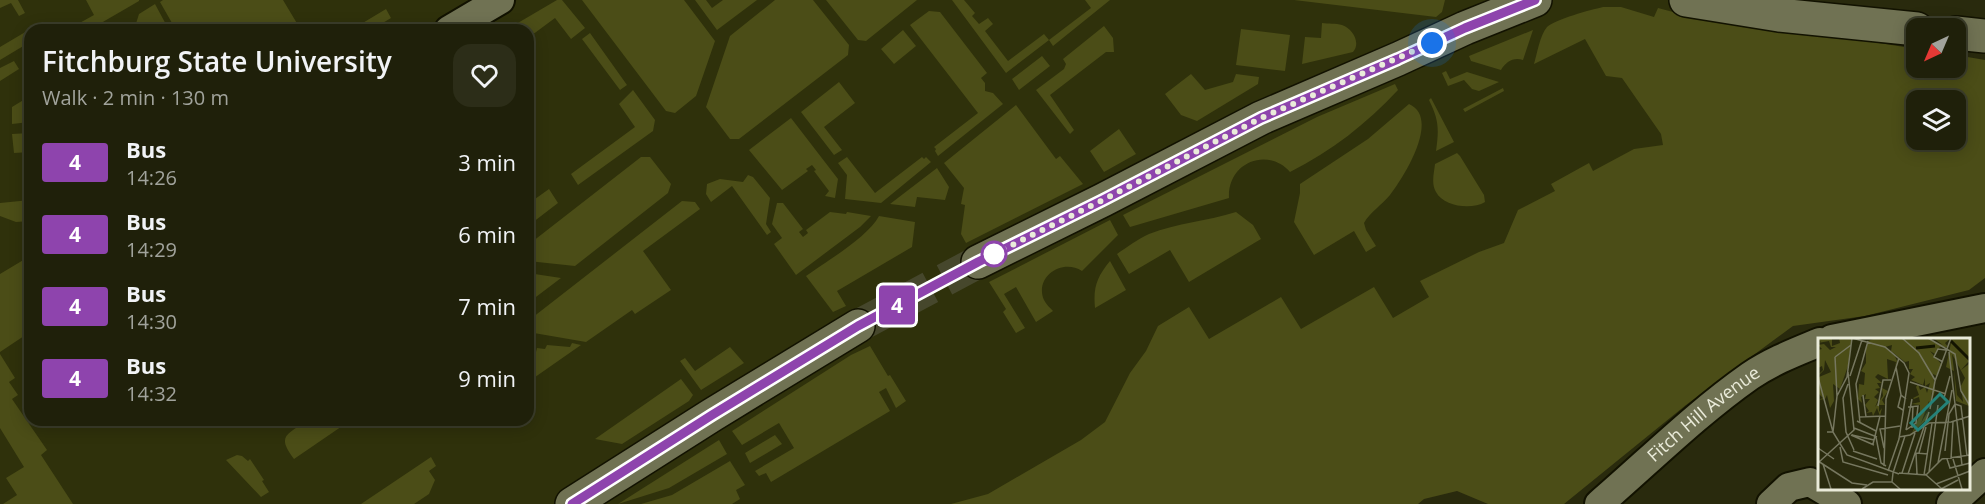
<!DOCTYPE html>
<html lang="en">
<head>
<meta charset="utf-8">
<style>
  body { margin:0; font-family:"Open Sans",sans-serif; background:#2c2d18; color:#f1f3f6; height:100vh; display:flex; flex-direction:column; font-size:22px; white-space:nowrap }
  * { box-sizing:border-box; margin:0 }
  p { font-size:20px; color:#a1a39c }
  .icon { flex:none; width:33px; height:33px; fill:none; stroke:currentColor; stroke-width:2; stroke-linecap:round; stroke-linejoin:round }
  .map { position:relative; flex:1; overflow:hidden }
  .sheet { position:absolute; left:24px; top:24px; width:510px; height:402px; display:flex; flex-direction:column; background:#1f200a; border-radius:18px; box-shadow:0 3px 15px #0003,0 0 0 2px #3c3e2b }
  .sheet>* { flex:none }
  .badge { padding:0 12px; border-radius:4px; font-size:21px; line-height:39px }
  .needle { width:39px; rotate:224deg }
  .buttons { position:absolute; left:1906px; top:18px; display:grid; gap:12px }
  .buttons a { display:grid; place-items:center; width:60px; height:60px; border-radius:12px; background:#1f200a; box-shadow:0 3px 15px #0003,0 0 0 2px #3c3e2b; font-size:30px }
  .you { position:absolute; width:30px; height:30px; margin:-15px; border:4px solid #fff; border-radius:50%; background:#1a73e8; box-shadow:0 0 0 9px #1a73e833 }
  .map>.badge { position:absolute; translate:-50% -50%; box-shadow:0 0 0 3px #fff }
  .round { display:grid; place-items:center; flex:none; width:63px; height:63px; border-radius:18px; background:#2c2d18 }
  .summary { display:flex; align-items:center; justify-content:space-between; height:102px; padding:0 18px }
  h1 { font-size:28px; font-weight:600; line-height:45px }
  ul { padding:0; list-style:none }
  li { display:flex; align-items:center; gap:18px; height:72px; padding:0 18px }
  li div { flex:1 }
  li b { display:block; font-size:22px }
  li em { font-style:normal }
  li .badge { min-width:66px; font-weight:700; text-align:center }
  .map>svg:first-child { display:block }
</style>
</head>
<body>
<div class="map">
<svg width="1985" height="504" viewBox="0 0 1985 504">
  <rect width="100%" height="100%" fill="#292a0d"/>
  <path fill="#2f310b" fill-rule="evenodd" d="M0 0H1791L1673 234 1180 504H0ZM30 30H528V420H30Z"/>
  <path fill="#4b4d17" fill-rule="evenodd" d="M0 0H18L25 13 19 16 11 3 0 8Z
    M86 0H139V1L89 30H67L94 15Z
    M163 0H283L301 30H176L160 2Z
    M557 0H562L585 28 571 39 555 18 528 38V30H506Z
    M582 0H684L715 41 696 96 675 113 666 111Z
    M695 0H706L712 8 723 0H757L717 30Z
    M775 0H813L849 45 848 55 739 139H730L706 107 730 36Z
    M826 0H917L866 41 858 40Z
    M952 0H964L975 13 972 16 979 24 988 18 993 24 985 31 1008 61 1044 34 1049 40 1091 8 1085 0H1110L1053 46 1049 40 1006 73Z
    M1294 0H1445L1442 12 1436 17Z
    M155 4 169 30H134L139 14Z
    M1603 7H1621L1654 17 1658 8 1707 21 1765 25 1917 49V68H1956V55L1985 60V278L1969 290 1865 316 1793 326 1686 405 1564 504H1488L1457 491 1424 499 1418 504H951L988 494 1081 440 1105 422 1130 373 1146 351 1158 326 1189 307 1209 339 1281 297 1301 329 1374 287 1393 318 1429 297 1420 281 1479 252 1504 243 1518 210 1555 191 1551 184 1589 163 1593 171 1634 149 1663 145 1661 134 1622 78 1606 76 1585 39 1534 64C1537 54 1540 35 1547 27 1556 19 1590 10 1603 7ZM1917 100H1956V140H1917Z
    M386 9 391 18 371 30H351Z
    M929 11 940 12 987 73 981 78 985 83V91L993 93 1003 104 938 156 935 151 936 149 934 147 978 113 910 25Z
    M1322 23C1328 24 1336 23 1342 25 1353 29 1361 43 1353 52L1302 64 1305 37 1321 38Z
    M1104 26 1113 38 1114 52H1106L1050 95 1074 130 1070 134 1036 90 1064 69 1066 64 1063 59Z
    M1241 29 1290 35 1285 71 1236 65Z
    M903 30 916 46 894 64 881 49Z
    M1533 30 1523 60C1513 57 1506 62 1501 70L1471 61 1469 56Z
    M27 31 30 37V42L0 60V47Z
    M590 33 627 85 620 90 582 39Z
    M1042 56 1050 66 1019 90 1012 79Z
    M14 61 19 69 0 81V68Z
    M1446 71 1450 79 1467 72 1499 82 1479 91 1472 89 1464 80 1448 86 1442 73Z
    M1191 74 1205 90 1233 82 1236 74 1259 77 1258 84 1197 121 1181 115 1165 94Z
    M839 82 855 103 824 127 842 150 834 155 801 112Z
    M1395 84 1398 90C1366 124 1332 151 1290 172 1267 146 1227 163 1229 198L1130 227 1123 215 1317 117Z
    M1503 88 1504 91 1465 112 1463 109Z
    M633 90 655 120 653 131 578 185 571 174 635 127 619 104Z
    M30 96V122L12 124V107Z
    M1431 98 1454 142 1436 151C1439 129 1439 120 1429 100Z
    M1409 104C1441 118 1404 177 1390 195 1382 205 1370 212 1364 223L1366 230 1376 246 1366 252 1354 231 1314 255 1294 222 1300 193V184L1368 139Z
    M1016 105 1056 159 1060 156 1083 184 966 243 961 234 965 205 961 204 964 188 944 163Z
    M791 118 838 179 835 198 825 196 829 191 814 171 816 170 812 165 806 169 808 171 782 190 749 150Z
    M1119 129 1136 154 1104 172 1090 151Z
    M30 133V152L14 153 12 134Z
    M1457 153 1460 156 1484 195 1485 202C1472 210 1444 207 1436 192 1431 184 1434 173 1435 164Z
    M641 157H650L671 184 668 193 575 266 528 261V245Z
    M847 157 875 193 922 157 924 159 926 157 931 162 881 203 845 199 847 175 838 163Z
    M937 168 949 187 945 200 917 197 915 207 890 204Z
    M748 175 753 177 770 198 766 224 771 232 767 235 732 186 711 202 706 194 707 184 720 179 743 182Z
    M549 189 558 203 528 226V204Z
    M30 200V221L16 222 0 216V203Z
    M682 201 695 202 700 209 643 251 671 290 635 314 632 310 586 342 528 332V321Z
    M777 203H783L803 229 799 232 803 237 808 233 806 230 830 212 846 214 847 212 871 216 860 227 796 275 774 244 782 238 772 224Z
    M1236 212 1253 225 1261 239 1189 282 1170 250 1129 274 1117 254C1127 247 1138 239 1149 234 1177 223 1208 221 1236 212Z
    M879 216 915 222 912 247 837 291 846 306 833 312 806 276C827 261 868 237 879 216Z
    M1110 220 1118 235 1082 271C1062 258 1034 277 1044 300 1046 304 1050 308 1053 311L1036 322 1016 287 1004 294 1025 328 1016 333 1003 312 1006 309 989 282Z
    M30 256V332L0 352V274Z
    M1110 261 1126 290 1095 308C1093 287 1097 277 1110 261Z
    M528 273 561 278 528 303Z
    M572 343 581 345 528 382V360H534L537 348 545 349 547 345 570 347Z
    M870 346 888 376 890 375 906 401 896 408 886 388 879 392 890 411 771 482 766 473 759 476 755 471 794 448 779 423 742 445 732 431 851 355Z
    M730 347 744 363 701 390 680 361 685 358 695 371Z
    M0 354 15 378 9 382 18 395 12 399 47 450 41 455 73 504H3L17 495 6 478 24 467 0 428Z
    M681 379 693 395 689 401 622 444 595 439Z
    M308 420H351L294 459C276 435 287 435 308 420Z
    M775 435 782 444 750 463 745 453Z
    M719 440 727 454 669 488 618 504Z
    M237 455 242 456 248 461 250 459 264 480 262 481 269 492 261 497 226 460Z
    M431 457 436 466 429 471 435 480 429 494 414 504H361Z
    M730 461 745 485 736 490 740 499 732 504H641L672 495Z"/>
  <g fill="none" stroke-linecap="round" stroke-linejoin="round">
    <path stroke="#46472c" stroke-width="33" stroke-dasharray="33 16" stroke-linecap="butt" d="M858 326 978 262"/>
    <g stroke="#121200" stroke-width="32">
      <g id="minor">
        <path d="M449 30 500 0"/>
        <path d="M1832 339 1985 308"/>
        <path id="s1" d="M1599 504C1649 461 1696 414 1750 376 1772 361 1796 352 1820 342"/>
        <path d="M1771 504 1789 487 1810 482 1847 504"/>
        <path d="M1951 504 1985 473"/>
      </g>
    </g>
    <g stroke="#121200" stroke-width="36">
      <path id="tertiary" d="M978 262 1103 200 1261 118 1398 59 1465 28 1535 0
        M572 504 712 415 858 326"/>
    </g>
    <g stroke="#121200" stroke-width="36">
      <path id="secondary" d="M1686 0 1779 15 1917 29
        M1956 33 1985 36"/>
    </g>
    <use href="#minor" stroke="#707253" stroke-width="28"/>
    <use href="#tertiary" stroke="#707253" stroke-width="33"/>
    <use href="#secondary" stroke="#707253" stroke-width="33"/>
  </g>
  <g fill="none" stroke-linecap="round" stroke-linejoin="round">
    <g stroke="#fff" stroke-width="14">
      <path id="line" d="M572 504 712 415 858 326 978 262 1103 200 1261 118 1398 59 1465 28 1535 0"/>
    </g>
    <use href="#line" stroke="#8e44ad" stroke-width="9"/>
    <path stroke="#eaebda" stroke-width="6" stroke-dasharray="0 10.8" d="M994 254 1103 200 1261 118 1432 43"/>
  </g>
  <circle fill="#fff" stroke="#8e44ad" stroke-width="3" cx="994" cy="254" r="12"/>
  <g text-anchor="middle" stroke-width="4.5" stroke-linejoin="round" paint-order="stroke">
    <g font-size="18" fill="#eaebda" stroke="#292a0d">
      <text dy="6" stroke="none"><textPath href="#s1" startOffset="138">Fitch Hill Avenue</textPath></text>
    </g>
  </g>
  <g transform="translate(1818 338)">
    <rect width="152" height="152" fill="#292a0d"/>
    <path d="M14 0V8L22 5 21 0H34L30 28 22 51 15 46 16 63 12 70 9 57 7 61 0 62 5 60 0 55 1 39 13 34 7 22 6 32 2 36 0 37 5 32 4 28 0 30V12L4 11 0 7 6 6 12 12 18 9H13L11 3 0 5 3 4 0 1ZM58 0H109L125 7 115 0H133L127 5 130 9H122L117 16 112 13 124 27 119 38 115 36 117 53 115 59 114 53 112 71 111 63 103 85 110 73 108 82 94 95 102 77V67L93 66 102 64 101 59 96 61 95 60 101 57 98 49 100 46 102 52 107 49 109 55 112 45 107 48V40L105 47 93 42 97 39 92 36 95 31H91V23L87 24 73 13 74 7 67 9 77 18 79 23 77 29 78 24 69 21 70 41 60 36 57 39 64 45H59L62 50 57 51 61 54 56 59 60 62 57 69 65 58 64 50 70 53 64 62 67 67H61V74L64 70 62 78 59 70 55 78 54 74 48 75 51 73 47 67 52 61H47L48 56 43 59 44 65 40 61 41 46 46 47 47 35 43 33 48 25V10L50 3ZM134 0H151V23L143 32 151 26V68L138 63 136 33 128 29ZM134 16 147 40 143 48 145 64 139 57Z" fill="#4b4d17" fill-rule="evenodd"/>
    <path fill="none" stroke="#131400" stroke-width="3" d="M133 3 152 22M98 10 117 8"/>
    <path fill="none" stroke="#76775f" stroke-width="1.5" d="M34 0 67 9 86 25 91 35 81 101 70 133M84 0 101 15 117 42M110 0 137 16 143 53 152 68M131 14 144 127M17 19 19 58M17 19 33 7M125 24 116 19 120 11 128 12M78 29 83 57 88 61M32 38 44 2M0 39 15 94M92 44 128 56M30 46 25 60 28 94 36 112M45 57 48 79M83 57 80 69 85 72M126 60 132 38M137 66 143 68 149 118M60 68 65 42H73M112 71 117 43 133 0M41 79 67 78M39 83 58 93M42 85 38 46 50 3M36 90 59 99M94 90 95 68M88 92 98 85 100 68 90 69M88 92 94 61M9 94H15L29 117 81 136M15 94 19 58 29 39 34 0M33 97 56 107M34 97 56 102M58 99 63 125 68 128M81 99 92 97 111 85 133 84 152 78M55 106 62 78M22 109 25 124 70 137M0 110 16 121M66 110 62 91 82 88M35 113 59 121M127 113 131 76 137 66M101 115 108 89M129 121 132 130 152 125M133 121 135 84M135 121 144 151M0 123 34 145 49 147M1 124 36 92 30 34M120 125 134 52M5 126 13 151M66 128 68 61 81 20M111 134 120 67M75 135 87 98M75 135 74 144 82 151M81 135 108 137M84 135 97 95M90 136 111 74M99 136 98 115 110 116M107 136 124 151M106 137 114 85M108 137 124 121 152 117M118 146 152 133M44 151 55 144H74M123 151 140 142"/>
    <path fill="#258279" fill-opacity="0.15" stroke="#258279" stroke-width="3" d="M122 56 130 64 100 92 93 85Z"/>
    <rect width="152" height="152" fill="none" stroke="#eaebda" stroke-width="3"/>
  </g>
</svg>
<div class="buttons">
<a><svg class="needle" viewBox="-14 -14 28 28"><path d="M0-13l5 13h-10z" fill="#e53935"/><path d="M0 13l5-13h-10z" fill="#a1a39c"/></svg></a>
<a><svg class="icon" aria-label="layers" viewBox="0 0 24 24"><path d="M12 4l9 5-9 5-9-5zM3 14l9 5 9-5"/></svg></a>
</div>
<div class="you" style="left:1432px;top:43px"></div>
<b class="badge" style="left:897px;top:305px;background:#8e44ad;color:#fff">4</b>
<section class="sheet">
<div class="summary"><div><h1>Fitchburg State University</h1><p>Walk · 2 min · 130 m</p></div><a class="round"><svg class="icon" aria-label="heart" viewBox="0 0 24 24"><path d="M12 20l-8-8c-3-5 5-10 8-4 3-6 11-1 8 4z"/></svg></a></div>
<ul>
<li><span class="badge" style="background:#8e44ad;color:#fff">4</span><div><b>Bus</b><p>14:26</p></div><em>3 min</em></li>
<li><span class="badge" style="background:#8e44ad;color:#fff">4</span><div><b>Bus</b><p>14:29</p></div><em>6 min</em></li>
<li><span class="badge" style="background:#8e44ad;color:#fff">4</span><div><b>Bus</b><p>14:30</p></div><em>7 min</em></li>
<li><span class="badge" style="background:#8e44ad;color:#fff">4</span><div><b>Bus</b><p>14:32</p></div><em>9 min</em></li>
</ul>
</section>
</div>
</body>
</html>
